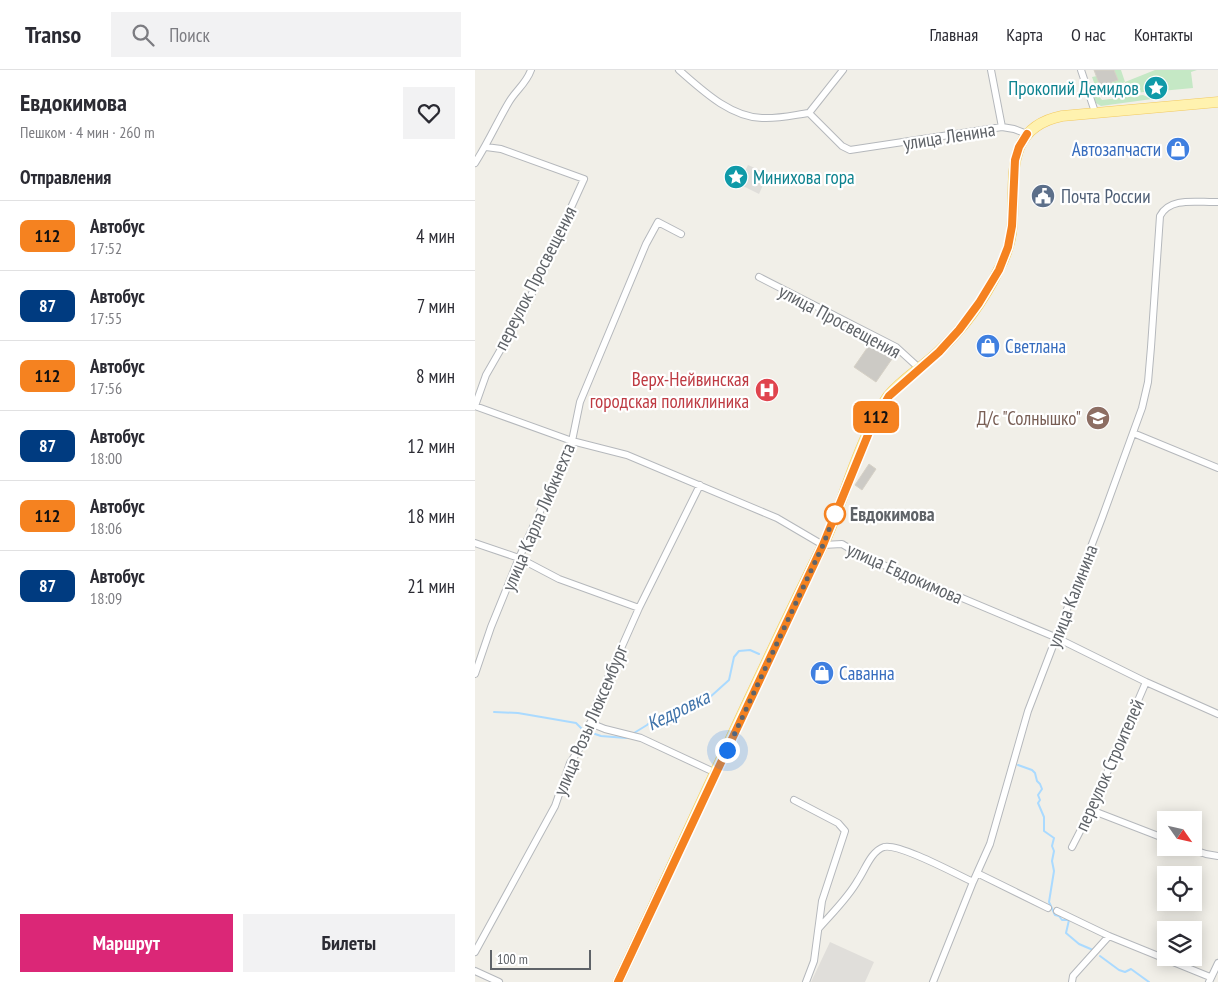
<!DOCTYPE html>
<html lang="ru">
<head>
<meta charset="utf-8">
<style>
  body { margin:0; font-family:"PT Sans Narrow",sans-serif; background:#f2f2f3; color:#2b2b33; height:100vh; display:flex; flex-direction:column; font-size:19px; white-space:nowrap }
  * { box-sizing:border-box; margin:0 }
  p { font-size:16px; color:#7c7c81 }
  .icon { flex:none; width:28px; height:28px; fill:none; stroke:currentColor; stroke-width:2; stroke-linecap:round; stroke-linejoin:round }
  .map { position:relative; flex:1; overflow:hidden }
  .panel { display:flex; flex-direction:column; background:#fff; width:475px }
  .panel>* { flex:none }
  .badge { padding:0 10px; border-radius:8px; font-size:18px; line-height:32px }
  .needle { width:32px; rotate:124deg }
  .tools { position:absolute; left:682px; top:741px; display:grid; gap:10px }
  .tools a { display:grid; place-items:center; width:45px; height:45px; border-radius:0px; background:#fff; box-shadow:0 2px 12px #0003; font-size:25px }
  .scale { position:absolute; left:15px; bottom:12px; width:101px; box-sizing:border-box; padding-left:5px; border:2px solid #5f6368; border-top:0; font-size:14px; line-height:18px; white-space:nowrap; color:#5f6368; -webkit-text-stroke:4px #fff; paint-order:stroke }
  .you { position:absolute; width:25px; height:25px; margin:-12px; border:4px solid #fff; border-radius:50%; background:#1a73e8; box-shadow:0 0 0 8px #1a73e833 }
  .map>.badge { position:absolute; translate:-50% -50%; box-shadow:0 0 0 2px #fff }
  h2 { padding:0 20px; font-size:19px; line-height:45px }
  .round { display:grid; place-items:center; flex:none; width:52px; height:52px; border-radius:0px; background:#f2f2f3 }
  .headline { display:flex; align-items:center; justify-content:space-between; height:85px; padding:0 20px }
  h1 { font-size:24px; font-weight:700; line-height:38px }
  .action { display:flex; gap:10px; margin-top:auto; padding:10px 20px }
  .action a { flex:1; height:58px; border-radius:0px; background:#db2777; color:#fff; font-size:20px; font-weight:700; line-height:58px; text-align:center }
  .action a+a { background:#f2f2f3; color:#2b2b33 }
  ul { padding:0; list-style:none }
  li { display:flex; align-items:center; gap:15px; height:70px; padding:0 20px; border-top:1px solid #e1e1e2 }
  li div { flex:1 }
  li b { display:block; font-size:19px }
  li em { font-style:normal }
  li .badge { min-width:55px; font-weight:700; text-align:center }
  header { display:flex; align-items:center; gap:30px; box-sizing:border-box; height:70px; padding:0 25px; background:#fff; border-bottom:1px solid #e1e1e2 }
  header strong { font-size:24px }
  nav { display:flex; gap:28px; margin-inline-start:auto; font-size:18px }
  .search { width:350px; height:45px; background:#f2f2f3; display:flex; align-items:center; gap:12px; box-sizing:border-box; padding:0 18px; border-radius:0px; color:#7c7c81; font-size:19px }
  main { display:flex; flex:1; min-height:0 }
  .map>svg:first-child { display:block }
</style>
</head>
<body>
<header>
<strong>Transo</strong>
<div class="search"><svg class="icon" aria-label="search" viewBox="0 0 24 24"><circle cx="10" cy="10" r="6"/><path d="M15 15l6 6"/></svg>Поиск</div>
<nav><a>Главная</a><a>Карта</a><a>О нас</a><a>Контакты</a></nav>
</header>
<main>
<section class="panel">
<div class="headline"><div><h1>Евдокимова</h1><p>Пешком · 4 мин · 260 m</p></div><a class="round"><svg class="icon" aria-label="heart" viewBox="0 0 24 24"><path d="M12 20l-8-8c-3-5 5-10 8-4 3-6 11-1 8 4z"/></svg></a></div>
<h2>Отправления</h2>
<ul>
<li><span class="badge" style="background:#f58220;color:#111">112</span><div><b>Автобус</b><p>17:52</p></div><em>4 мин</em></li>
<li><span class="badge" style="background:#003b80;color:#fff">87</span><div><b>Автобус</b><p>17:55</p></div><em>7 мин</em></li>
<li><span class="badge" style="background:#f58220;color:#111">112</span><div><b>Автобус</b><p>17:56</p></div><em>8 мин</em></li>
<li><span class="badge" style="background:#003b80;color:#fff">87</span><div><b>Автобус</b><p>18:00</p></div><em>12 мин</em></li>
<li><span class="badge" style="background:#f58220;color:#111">112</span><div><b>Автобус</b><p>18:06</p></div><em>18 мин</em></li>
<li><span class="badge" style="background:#003b80;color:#fff">87</span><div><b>Автобус</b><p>18:09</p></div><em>21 мин</em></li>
</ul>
<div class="action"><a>Маршрут</a><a>Билеты</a></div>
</section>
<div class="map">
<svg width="743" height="912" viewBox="0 0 743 912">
  <rect width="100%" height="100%" fill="#f1efe8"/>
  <path fill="#e0deda" d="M273 95 293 104 284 124 264 114Z
    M355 872 399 892 390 912H336Z"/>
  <path fill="#c5e8c5" d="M639 0H646L650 12 680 0H722L716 2 718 18 686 21 687 16 680 12 676 16 677 21 629 27 625 23 651 16 650 12 625 21 621 18 617 7 622 6 626 16 642 10Z
    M622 24 627 30 668 25 677 29 626 36 621 33 618 25Z"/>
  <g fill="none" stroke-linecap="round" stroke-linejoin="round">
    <path stroke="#aadaff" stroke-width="2" d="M19 642 43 643 101 653 108 660 126 666 151 668 156 667
      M159 663 172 655 181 647 197 645 234 628 254 610 259 587 264 581 275 580 284 584
      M543 695 557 700 560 703 562 711 565 714 567 719 563 725 565 730 563 733 569 747V761L579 768 577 776 579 781 577 791 579 801 574 832 580 845 584 846 587 850H594L591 863 604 874 618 880
      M625 886 644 900 650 902 656 899 674 912"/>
  </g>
  <path fill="#cccac5" stroke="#d6d1c6" d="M619 0H639L643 10 625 16Z
    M710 73 711 84 695 85 694 74Z
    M397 271 419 286 401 312 379 297Z
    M394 394 401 399 387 420 380 415Z"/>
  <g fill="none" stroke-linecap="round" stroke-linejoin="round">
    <g stroke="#b5b8bc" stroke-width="8">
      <path id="minor" d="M204 0C227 20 255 47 287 48 303 49 319 45 334 43
        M516 0 527 57
        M606 0 620 42
        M334 43 367 76 375 80 527 57 539 59 552 64
        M334 43 368 0
        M0 93C13 73 22 52 34 32 41 20 51 14 56 0
        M284 207 421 277 444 298
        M0 336 97 371 152 385 302 448 348 475 367 474 387 486 580 567 671 612 743 644
        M0 336 11 305 53 232 109 109 26 79 11 77
        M658 363 743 398
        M0 473 44 488 84 509 164 538
        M0 604 16 557 44 488 97 371 105 332 171 174 183 152 206 164
        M115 653 130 659 166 668 241 703
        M319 730 363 753 370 761 347 831 339 891 331 912
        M616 740 691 769
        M597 777 616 740 671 612
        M713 778 731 784 743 786
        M502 803 573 838
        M582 841 634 866 735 907
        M344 858C357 843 373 828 383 810 390 800 396 781 409 777 424 773 481 804 498 812
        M0 882 80 736 95 693 112 667 120 637 164 538 225 415
        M0 901 24 912
        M458 912 498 812 515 774 553 641 627 448 667 338 673 312 676 277 685 146C695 126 724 133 743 132
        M597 912 598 906 634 866
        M734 912 743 893"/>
    </g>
    <g stroke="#f2c960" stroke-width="11">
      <path id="primary" d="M143 912C211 767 276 620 347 477 367 437 377 392 398 352 403 344 407 334 413 326 427 309 446 298 462 283 487 260 509 230 524 199 531 186 536 171 537 156 541 111 527 58 587 46L743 32"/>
    </g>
    <use href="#minor" stroke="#fff" stroke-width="6"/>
    <use href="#primary" stroke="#fff2af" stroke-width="10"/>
  </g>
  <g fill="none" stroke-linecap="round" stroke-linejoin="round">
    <g stroke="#fff" stroke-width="11">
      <path id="line" d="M143 912 348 475 397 355 414 326 464 282 484 260 504 233 524 200 533 177 537 156 540 90 544 77 552 64"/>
    </g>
    <use href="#line" stroke="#f58220" stroke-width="8"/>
    <path stroke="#5f6368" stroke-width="5" stroke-dasharray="0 9" d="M252 680 348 475 360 444"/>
  </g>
  <defs>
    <g id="sight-disc" transform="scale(1.25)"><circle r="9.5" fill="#0f9aa8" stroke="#fff"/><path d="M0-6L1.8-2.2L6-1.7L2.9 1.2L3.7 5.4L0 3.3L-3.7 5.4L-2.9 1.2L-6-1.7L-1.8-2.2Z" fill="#fff"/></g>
    <g id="shop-disc" transform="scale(1.25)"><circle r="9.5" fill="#3f7fe0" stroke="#fff"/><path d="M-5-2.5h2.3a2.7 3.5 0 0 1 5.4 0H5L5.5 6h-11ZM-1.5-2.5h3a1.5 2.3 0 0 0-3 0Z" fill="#fff"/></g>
    <g id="civic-disc" transform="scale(1.25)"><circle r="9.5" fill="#5c6f8a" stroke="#fff"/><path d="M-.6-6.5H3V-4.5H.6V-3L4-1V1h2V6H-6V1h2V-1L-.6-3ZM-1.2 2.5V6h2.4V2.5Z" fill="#fff"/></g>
    <g id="hospital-disc" transform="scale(1.25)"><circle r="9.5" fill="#e0444e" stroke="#fff"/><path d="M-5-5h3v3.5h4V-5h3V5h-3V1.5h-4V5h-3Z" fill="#fff"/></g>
    <g id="school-disc" transform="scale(1.25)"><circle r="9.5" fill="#8d6e63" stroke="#fff"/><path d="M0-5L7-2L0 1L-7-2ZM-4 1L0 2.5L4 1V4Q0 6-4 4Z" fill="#fff"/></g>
  </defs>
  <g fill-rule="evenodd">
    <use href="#sight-disc" x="681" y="18"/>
    <use href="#shop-disc" x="703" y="79"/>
    <use href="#sight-disc" x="261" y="107"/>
    <use href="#civic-disc" x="568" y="126"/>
    <use href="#shop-disc" x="513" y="276"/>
    <use href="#hospital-disc" x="292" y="320"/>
    <use href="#school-disc" x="623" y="348"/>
    <use href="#shop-disc" x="347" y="603"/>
  </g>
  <circle fill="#fff" stroke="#f58220" stroke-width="2.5" cx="360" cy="444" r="10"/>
  <g text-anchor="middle" stroke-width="4.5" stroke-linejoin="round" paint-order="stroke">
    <g font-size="19" fill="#0d838f" stroke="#fff" text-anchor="end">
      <text x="664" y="25">Прокопий Демидов</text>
      <text x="278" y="114" text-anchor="start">Минихова гора</text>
    </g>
    <g font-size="19" fill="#5f6368" stroke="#fff">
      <text transform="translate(474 66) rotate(-9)" y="7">улица Ленина</text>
      <text transform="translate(60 208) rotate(-63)" y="7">переулок Просвещения</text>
      <text transform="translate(365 251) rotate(28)" y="7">улица Просвещения</text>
      <text transform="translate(63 447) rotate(-67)" y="7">улица Карла Либкнехта</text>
      <text transform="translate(430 503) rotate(24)" y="7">улица Евдокимова</text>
      <text transform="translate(597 526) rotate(-69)" y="7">улица Калинина</text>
      <text transform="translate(115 650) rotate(-67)" y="7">улица Розы Люксембург</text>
      <text transform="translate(634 695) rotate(-66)" y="7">переулок Строителей</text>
    </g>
    <g font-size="19" fill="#366cbe" stroke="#fff" text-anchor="start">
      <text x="686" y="86" text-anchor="end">Автозапчасти</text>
      <text x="530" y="283">Светлана</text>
      <text x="364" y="610">Саванна</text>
    </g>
    <g font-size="19" fill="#4e5e75" stroke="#fff" text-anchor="start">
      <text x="586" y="133">Почта России</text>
    </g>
    <g font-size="19" fill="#be3a42" stroke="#fff" text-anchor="end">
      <text x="274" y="316">Верх-Нейвинская<tspan x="274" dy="22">городская поликлиника</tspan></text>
    </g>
    <g font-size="19" fill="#785e54" stroke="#fff" text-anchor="end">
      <text x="606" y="355">Д/с "Солнышко"</text>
    </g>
    <g font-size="19" font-weight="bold" fill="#5f6368" stroke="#fff" text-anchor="start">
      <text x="375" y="451">Евдокимова</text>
    </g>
    <g font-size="20" font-style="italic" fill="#4174aa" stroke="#fff">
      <text transform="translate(203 640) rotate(-26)" y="7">Кедровка</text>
    </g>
  </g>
</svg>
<div class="tools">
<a><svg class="needle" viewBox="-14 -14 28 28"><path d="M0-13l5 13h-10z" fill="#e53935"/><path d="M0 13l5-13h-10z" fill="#7c7c81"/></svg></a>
<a><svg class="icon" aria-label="locate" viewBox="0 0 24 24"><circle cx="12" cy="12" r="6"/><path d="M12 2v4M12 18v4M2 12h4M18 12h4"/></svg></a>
<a><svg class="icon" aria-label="layers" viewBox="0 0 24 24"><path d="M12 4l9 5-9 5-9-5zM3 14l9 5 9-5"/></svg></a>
</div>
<div class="scale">100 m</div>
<div class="you" style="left:252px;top:680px"></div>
<b class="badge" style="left:401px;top:347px;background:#f58220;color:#111">112</b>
</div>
</main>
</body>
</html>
